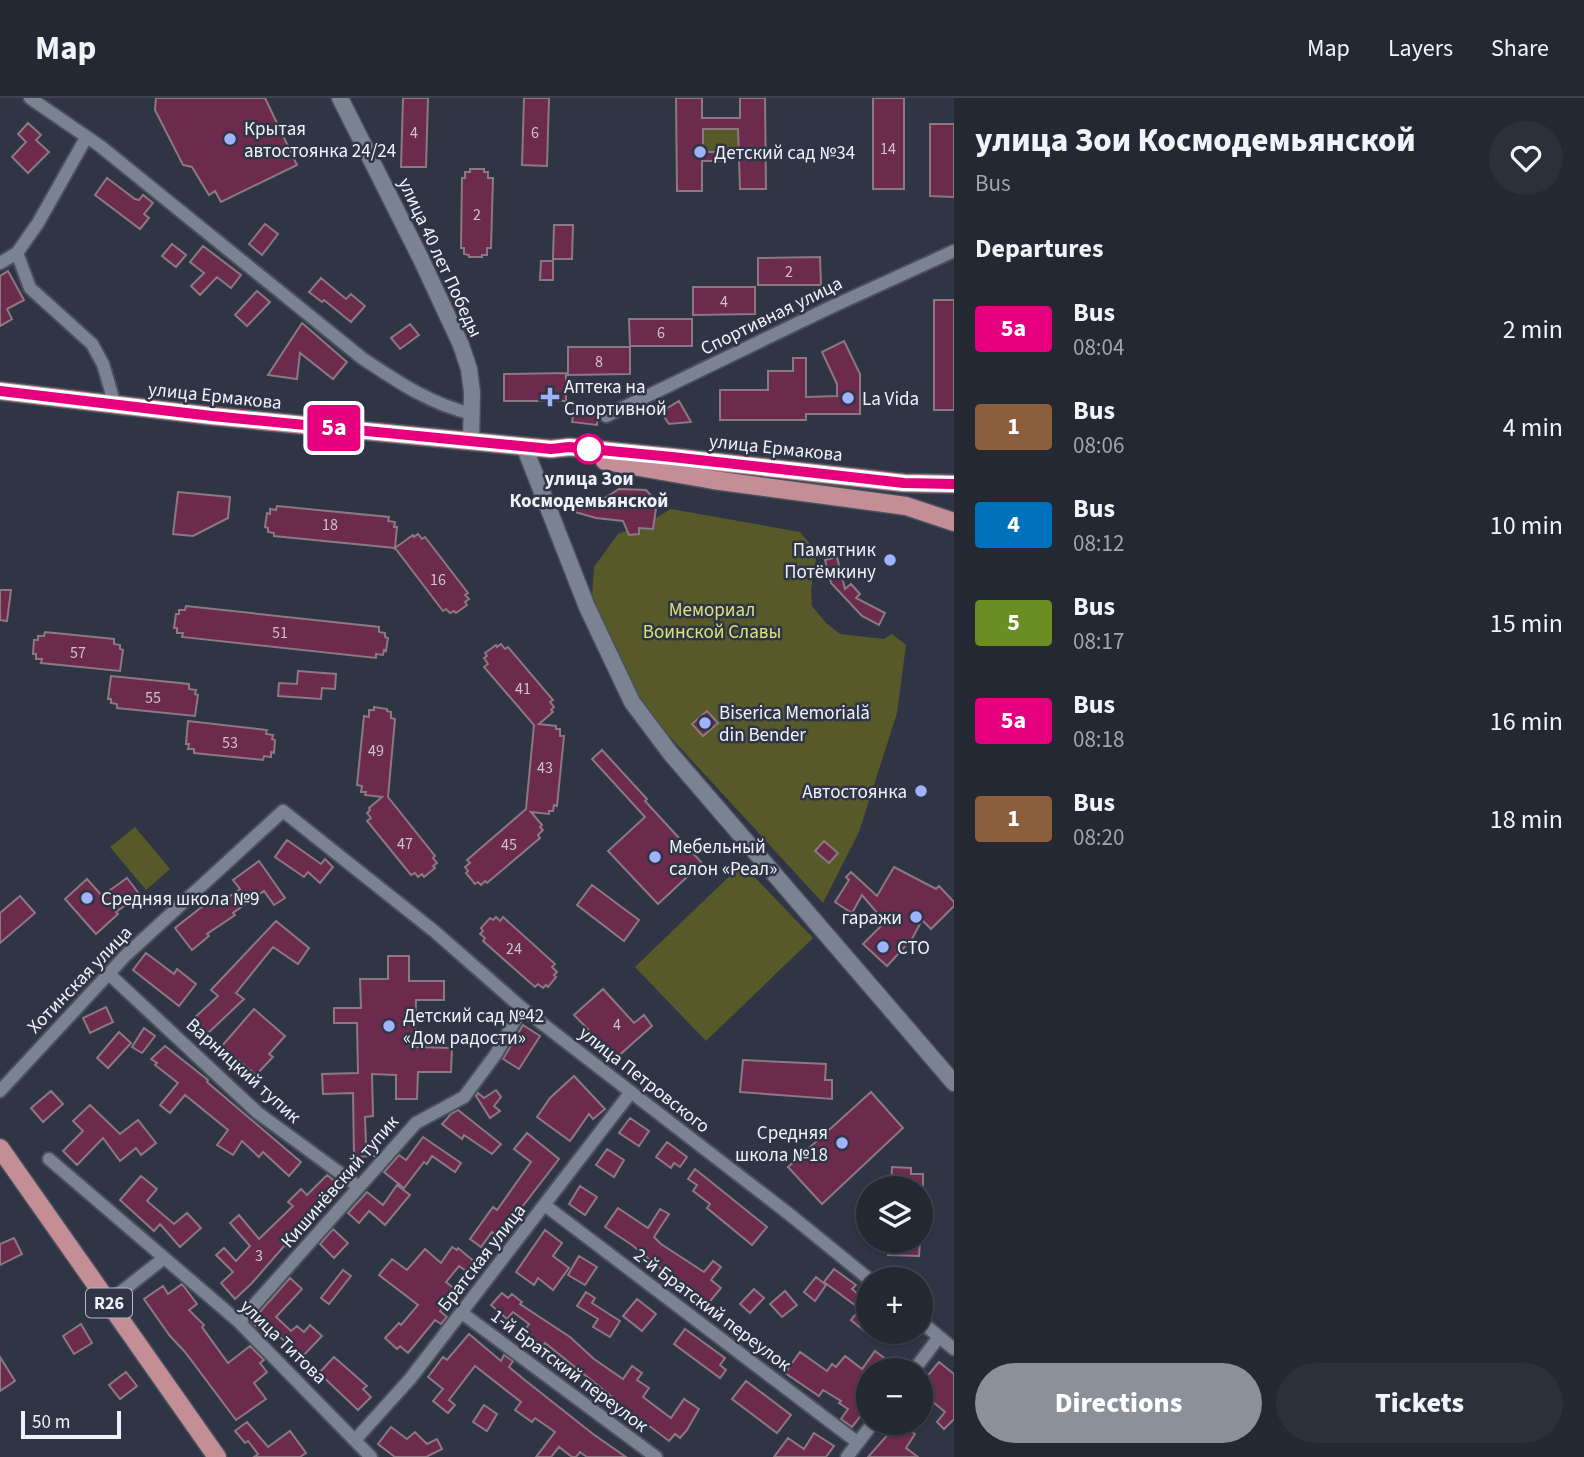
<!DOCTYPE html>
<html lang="en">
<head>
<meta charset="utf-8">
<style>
  body { margin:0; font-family:"Source Sans 3",sans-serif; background:#2b303b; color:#f1f3f6; height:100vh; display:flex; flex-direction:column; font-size:26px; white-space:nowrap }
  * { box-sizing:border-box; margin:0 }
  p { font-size:23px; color:#a3a6ac }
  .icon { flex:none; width:38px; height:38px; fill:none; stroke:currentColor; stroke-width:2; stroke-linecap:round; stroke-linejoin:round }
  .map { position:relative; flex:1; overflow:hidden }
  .sheet { display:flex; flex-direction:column; background:#232833; width:630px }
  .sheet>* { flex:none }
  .badge { padding:0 14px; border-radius:5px; font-size:24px; line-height:46px }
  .fabs { position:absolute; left:856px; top:1078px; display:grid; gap:14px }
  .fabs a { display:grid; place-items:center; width:77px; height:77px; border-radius:50%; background:#232833; box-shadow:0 2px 5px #0004,0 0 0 2px #40444e; font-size:35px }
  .scale { position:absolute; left:21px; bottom:18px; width:100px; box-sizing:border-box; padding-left:7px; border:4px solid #edf2fb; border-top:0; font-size:19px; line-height:24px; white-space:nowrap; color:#edf2fb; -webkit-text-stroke:5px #2f3544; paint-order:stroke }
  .map>.badge { position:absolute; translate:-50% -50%; box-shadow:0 0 0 4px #fff }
  h2 { padding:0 21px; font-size:26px; line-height:63px }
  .round { display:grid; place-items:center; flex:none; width:74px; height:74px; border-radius:37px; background:#2b303b }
  .head { display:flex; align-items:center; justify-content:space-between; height:119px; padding:0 21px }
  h1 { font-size:33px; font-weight:800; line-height:52px }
  .cta { display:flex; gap:14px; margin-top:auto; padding:14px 21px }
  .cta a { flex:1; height:80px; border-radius:42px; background:#8c9099; color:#fff; font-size:28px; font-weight:800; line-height:80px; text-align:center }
  .cta a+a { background:#2b303b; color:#f1f3f6 }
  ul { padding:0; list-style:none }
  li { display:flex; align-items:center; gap:21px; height:98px; padding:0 21px }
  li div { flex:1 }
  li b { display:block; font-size:26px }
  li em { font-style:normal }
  li .badge { min-width:77px; font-weight:700; text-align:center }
  header { display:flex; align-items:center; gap:42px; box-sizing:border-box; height:98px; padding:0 35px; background:#232833; border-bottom:2px solid #40444e }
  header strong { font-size:33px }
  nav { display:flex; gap:38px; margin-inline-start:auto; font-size:24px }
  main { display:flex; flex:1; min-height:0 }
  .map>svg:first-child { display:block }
</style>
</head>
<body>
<header>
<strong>Map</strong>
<nav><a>Map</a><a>Layers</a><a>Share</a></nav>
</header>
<main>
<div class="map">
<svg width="954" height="1359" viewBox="0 0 954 1359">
  <rect width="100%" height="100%" fill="#2f3544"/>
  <path fill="#575a28" d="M703 31H738V54H703Z
    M671 411 800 434 817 454 811 492 812 508 826 525 840 536 884 541 892 536 906 547 897 615 859 734 823 805 639 605 592 499 594 469 618 436 647 425Z
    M135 729 170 771 146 792 110 749Z
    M742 766 813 840 706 943 635 869Z"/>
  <path fill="#6c2b4c" stroke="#8b7880" stroke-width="2" d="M156 0H265L297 67 221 104 215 93 209 97 192 69 183 67 155 12Z
    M403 0H428L426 69H401Z
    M524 0H549L547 68 522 67Z
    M676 0H702V20H740V0H765L766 91H740L738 31H703V54H727V63H702V93H677Z
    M873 0H904V91H873Z
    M28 25 41 37 36 42 49 54 28 75 12 59 26 44 18 36Z
    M930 26H954V99L930 98Z
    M470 71H484V74H488V80H493L491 150H487V157H482V159H469V157L464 156V150H461L462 80H465V74H470Z
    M107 80 135 101 139 102 143 97 153 105 144 116 149 120 140 131 95 97Z
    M265 126 278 136 262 157 249 146Z
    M554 127H573L572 161H553Z
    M172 146 186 157 176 169 162 158Z
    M203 148 241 177 231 190 217 179 200 197 191 188 204 175 190 164Z
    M820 159 821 187H758V160Z
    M541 163H553V182H540Z
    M8 173 24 202 7 211 12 221 0 228V178Z
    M321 180 346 201 351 196 365 208 351 224 324 202 322 204 309 194Z
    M693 189H755V216L693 217Z
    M257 193 270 204 247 228 235 217Z
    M934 202H954V312H934Z
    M629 221H692V248H630Z
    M302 225 347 264 333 281 300 255 297 281 268 277Z
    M410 226 419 237 400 251 391 240Z
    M844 243 860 276V316H806V322H720V292H768V273H793V260H806V299L837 298V286L822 254Z
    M568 249H630V276L568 277Z
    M566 275V303H504V276Z
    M679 303 691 324 669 326 661 314Z
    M574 312 598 315 597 327 572 324Z
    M619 391 646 392 657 404 653 431 639 430V436L629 437 623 423 596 420 575 414 579 399 597 405Z
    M178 394 230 399 228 420 193 438 173 436Z
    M277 408 389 419 388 423 395 424 394 429H397L395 450 413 437 414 439 418 436 422 441 425 439 468 495 465 497 469 501 465 504 467 507 456 515 454 513 450 515 446 511 443 513 395 450 274 438V435L268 434V430L265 429 267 415 270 416V411L276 412Z
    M837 459 845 491 851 486 860 496 856 500 885 515 879 527 862 518 831 485 825 462Z
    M0 492H11L7 523 0 522Z
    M186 508 379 529V534L385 535V539L388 540 386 553 384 552 383 557 376 556V560L182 539 183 535H177V530H174L176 516H179V512H185Z
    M45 534 114 541V546L120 547V551L123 552 120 573 41 565 42 561H36V556H33L34 542H38V538H44Z
    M501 546 505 551 508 549 553 602 550 604 554 609 551 612 553 614 539 626 556 628V631H560V638H564L557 708 554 707 553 713H549V716L531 714 542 727 540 729 543 732 538 737 540 740 487 785 485 783 481 787 478 784 475 786 466 775 468 773 465 769 470 765 467 762 526 711 534 627 484 569 488 566 484 560 487 558 485 555 496 547 497 549Z
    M298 573 336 576 335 591 322 590 321 601 278 598 279 585 297 586Z
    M111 578 189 586V591L196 592 195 596 198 597 195 618 117 610V606L111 605V601H108Z
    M374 609 387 611V613L391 614V620L395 621 388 699 435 758 433 760 437 765 433 768 435 770 424 779 422 776 418 779 415 775 411 777 367 723 371 720 367 715 370 712 369 710 382 699 365 697 366 694H361L362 688 357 687 364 618 369 619V612H374Z
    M707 613 718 625 703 638 692 626Z
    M188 623 267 632 266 636 273 637 272 641 275 642 274 655 271 654V659L264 658 263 662 194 655V651H188L189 646H186Z
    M602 652 647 701 645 703 702 765 658 806 608 753 645 719 592 661Z
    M287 742 321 766 325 761 333 769 320 785 308 774 304 779 275 759Z
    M824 743 838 755 829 765 815 753Z
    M259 763 285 800 274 807 264 793 233 815 235 817 207 836 209 838 192 852 175 830 212 801 217 807 240 791 233 782Z
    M894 769 936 791 939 788 954 804V808L931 831 922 822 912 841 887 868 863 846 885 824 862 797 852 815 835 804 849 782 846 779 851 774 877 798Z
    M127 780 140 797 116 814 118 816 96 836 65 801 87 781 102 798Z
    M592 787 639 822 624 843 577 807Z
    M20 798 35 815 0 845V815Z
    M496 819 500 823 503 819 555 866 552 869 557 874 554 877 556 879 548 889 546 887 543 890 538 886 535 889 483 843 485 840 480 836 483 833 481 830 490 820 493 822Z
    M276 823 309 850 298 866 273 849 236 895 244 901 206 937 192 922 218 898 211 892Z
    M146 855 174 876 177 871 196 886 179 908 133 872Z
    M388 858H409V883H444V902H416L415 949 452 950 451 974H418L417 1001H396V977L372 976 373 1018 365 1019 366 1046H375V1058L354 1059 353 995 323 996 322 976 358 975 357 925H334V910H361L360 881H388Z
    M603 891 634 925 644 917 652 928 616 960 574 917Z
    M106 909 113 924 90 935 83 920Z
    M254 911 285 938 269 956 273 959 256 977 222 948Z
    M523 927 540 938 519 971 503 961Z
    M144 930 155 938 142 955 132 949Z
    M119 934 131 945 108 970 97 960Z
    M165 948 208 982 207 984 301 1064 289 1078 263 1054 259 1059 242 1043 233 1057 217 1047 228 1032 185 997 170 1015 160 1007 178 985 155 967 157 965 151 961Z
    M743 962 826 966 825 982H832V1001L740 994Z
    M574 978 605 1011 593 1021 589 1016 570 1043 537 1019 550 1000Z
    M496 992 501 999 494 1008 500 1013 490 1020 476 998 478 995 484 1000Z
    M51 993 63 1006 43 1024 31 1010Z
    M871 994 903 1030 822 1106 788 1069Z
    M90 1007 120 1036 138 1022 156 1045 141 1057 136 1050 120 1063 103 1040 77 1067 63 1053 83 1033 73 1023Z
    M458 1012 501 1046 492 1056 464 1037 462 1041 442 1026 451 1016Z
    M630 1020 649 1033 639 1048 619 1035Z
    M527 1035 559 1061 499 1139 492 1134 481 1149 470 1141 493 1109 497 1112 531 1064 514 1051Z
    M423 1039 461 1065 455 1074 432 1058 427 1066 424 1064 404 1090 384 1074 399 1057 406 1062Z
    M667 1044 687 1059 680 1069 674 1065 671 1070 656 1059Z
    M607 1051 624 1062 614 1079 596 1067Z
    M892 1069 911 1070V1076H923V1090H891Z
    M695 1071 767 1129 752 1147 707 1110 710 1106 693 1093 697 1087 688 1081Z
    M327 1077 343 1090 295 1138 297 1140 287 1149 285 1147 252 1185 235 1201 221 1185 233 1174 216 1157 224 1150 236 1163 250 1148 230 1125 239 1117 259 1141 293 1108 288 1104 301 1091 307 1097Z
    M141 1078 157 1091 147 1103 174 1126 187 1115 201 1130 180 1149 160 1126 154 1133 120 1102Z
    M397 1087 410 1097 385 1127 369 1113 359 1125 348 1115 367 1094 383 1107Z
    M580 1088 597 1099 585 1117 569 1106Z
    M618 1110 648 1130 660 1111 669 1116 654 1139 661 1146 704 1174 713 1163 721 1169 711 1182 721 1190 706 1208 688 1194 690 1191 660 1172 661 1171 632 1147 605 1129Z
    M333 1131 348 1145 334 1160 320 1146Z
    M545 1132 562 1145 553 1158 569 1170 553 1192 538 1180 534 1187 516 1174Z
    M14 1140 22 1156 0 1167V1146Z
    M888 1143H920L919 1158 888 1157Z
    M452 1149 457 1152 458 1150 476 1165 469 1175 459 1168 446 1184 456 1192 440 1213 447 1219 441 1226 435 1222 408 1255 400 1248 397 1251 385 1240 399 1225 401 1227 418 1207 379 1177 392 1161 407 1172 425 1151 441 1165Z
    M579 1158 597 1169 585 1187 568 1177Z
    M834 1171 856 1187 852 1191 866 1203 868 1201V1236L851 1222 860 1211 824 1184Z
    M343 1172 351 1178 329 1206 321 1200Z
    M816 1179 826 1187 815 1203 804 1194Z
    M290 1180 302 1191 276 1219 291 1233 297 1228 304 1234 310 1227 322 1238 303 1258 265 1227 261 1232 251 1224Z
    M182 1186 197 1206 189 1212 204 1227 202 1229 228 1265 250 1248 264 1262 260 1265 267 1274 254 1285 266 1301 236 1322 185 1254 170 1238 144 1201 163 1188 168 1196Z
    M754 1191 764 1200 750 1215 740 1206Z
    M785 1193 797 1207 782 1219 770 1206Z
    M586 1194 595 1200 592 1205 620 1223 610 1239 593 1229 598 1221 577 1208Z
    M502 1195 508 1200 512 1196 522 1204 520 1206 570 1239 594 1261 623 1281 632 1268 642 1275 637 1282 649 1290 643 1299 671 1320 684 1301 699 1311 687 1332 680 1340 675 1336 669 1343 632 1315 630 1317 608 1302 611 1298 545 1245 542 1249 523 1235 529 1226 513 1214 507 1221 491 1207Z
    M637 1201 656 1216 642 1233 623 1218Z
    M81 1226 92 1245 74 1256 63 1238Z
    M685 1231 725 1260 720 1267 726 1272 720 1280 674 1246Z
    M469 1236 501 1263 504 1257 513 1263 509 1269 526 1283 593 1336 626 1359H587L580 1354 576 1359H572L559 1349 551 1359H536L555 1334 535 1320 532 1324 515 1312 521 1304 475 1268 449 1302 455 1307 448 1315 433 1303 443 1291 428 1279 443 1259 447 1262Z
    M875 1253 900 1272H868V1308L852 1329 841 1321 848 1311 839 1305 841 1303 823 1292 819 1298 785 1275 800 1254 827 1273 832 1266 836 1269 845 1258 862 1271Z
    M0 1259 15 1283 0 1293Z
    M334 1259 367 1288 363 1291 371 1299 358 1312 319 1275Z
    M939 1264 954 1276V1321L944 1331 937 1324 945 1314 927 1299 920 1306V1287Z
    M126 1274 137 1288 120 1301 109 1287Z
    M746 1283 791 1317 777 1335 732 1301Z
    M484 1307 497 1316 487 1333 473 1324Z
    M247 1324 268 1349 290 1333 306 1355 300 1359H254L258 1356 248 1343 245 1345 235 1333Z
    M898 1325 915 1336 906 1350 918 1359H868Z
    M391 1329 407 1341 415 1334 427 1346 437 1341 442 1351 426 1359H395L378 1346Z
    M814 1335 834 1348 826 1359H774L788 1340 804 1351Z"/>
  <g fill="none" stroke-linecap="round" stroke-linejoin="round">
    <g stroke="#4a505c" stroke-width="16">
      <path id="minor" d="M30 0 100 48 362 260C398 284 430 306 473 316
        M17 155 30 190 92 246 103 266 115 307
        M0 165 17 155 38 125 86 40
        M606 318 829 210 954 153
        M109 876 258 1015 359 1089
        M0 993 126 857 283 713 434 833 522 910 789 1116 869 1181
        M49 1061 239 1224 371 1359
        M546 1108 857 1344
        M108 1204 163 1161
        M462 1215 656 1359
        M920 1223 954 1251
        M239 1224 416 1025 464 999 496 956 522 910
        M914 1272 939 1239
        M355 1342 410 1281 631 994
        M847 1359 873 1325"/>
    </g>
    <g stroke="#4a505c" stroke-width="19">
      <path id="tertiary" d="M340 0 421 161 461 247 469 271 472 294 471 344
        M524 348 587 509 632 604 671 656 954 985"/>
    </g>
    <g stroke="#4a505c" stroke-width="21">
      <path id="primary" d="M0 293 212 318 551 351 570 349 672 359 904 385 954 386
        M605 363 713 382 906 408 954 424
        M0 1050 217 1359"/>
    </g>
    <use href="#minor" stroke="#7b8393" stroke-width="12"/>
    <use href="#tertiary" stroke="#7b8393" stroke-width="16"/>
    <use href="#primary" stroke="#c48e97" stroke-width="18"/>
  </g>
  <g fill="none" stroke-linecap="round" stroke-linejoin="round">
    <g stroke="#fff" stroke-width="16">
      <path id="line" d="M0 293 212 318 551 351 569 349 672 359 904 385 954 386"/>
    </g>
    <use href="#line" stroke="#e6007e" stroke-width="10"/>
  </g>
  <g fill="#9fb3fd" stroke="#2f3544" stroke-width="2.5">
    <circle cx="230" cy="41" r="7"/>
    <circle cx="700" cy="54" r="7"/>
    <path d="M546.5 288.5h7v7h7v7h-7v7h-7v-7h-7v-7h7z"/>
    <circle cx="848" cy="300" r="7"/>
    <circle cx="890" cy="462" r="7"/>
    <circle cx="705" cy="625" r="7"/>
    <circle cx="921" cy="693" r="7"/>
    <circle cx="655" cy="759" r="7"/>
    <circle cx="87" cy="800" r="7"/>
    <circle cx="916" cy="819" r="7"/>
    <circle cx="883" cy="849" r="7"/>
    <circle cx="389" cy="928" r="7"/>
    <circle cx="842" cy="1045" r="7"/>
  </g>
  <circle fill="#fff" stroke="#e6007e" stroke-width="3.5" cx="589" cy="351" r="14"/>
  <g text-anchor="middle" stroke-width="5" stroke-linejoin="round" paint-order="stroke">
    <g font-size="16" fill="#cdc0cf">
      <text x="414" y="40">4</text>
      <text x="535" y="40">6</text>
      <text x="888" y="56">14</text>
      <text x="477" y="122">2</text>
      <text x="789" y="179">2</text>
      <text x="724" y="209">4</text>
      <text x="661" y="240">6</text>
      <text x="599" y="269">8</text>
      <text x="330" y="432">18</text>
      <text x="438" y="487">16</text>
      <text x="280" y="540">51</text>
      <text x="78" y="560">57</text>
      <text x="523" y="596">41</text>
      <text x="153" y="605">55</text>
      <text x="230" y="650">53</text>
      <text x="376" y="658">49</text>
      <text x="545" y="675">43</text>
      <text x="405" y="751">47</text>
      <text x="509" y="752">45</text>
      <text x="514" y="856">24</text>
      <text x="617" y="932">4</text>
      <text x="259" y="1163">3</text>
    </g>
    <rect fill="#2f3544" stroke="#b4b9c4" stroke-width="2" x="86" y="1190.5" width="46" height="29" rx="5"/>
    <g font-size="18" font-weight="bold" fill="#edf2fb">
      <text x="109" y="1211">R26</text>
    </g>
    <g font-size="19" fill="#edf2fb" stroke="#2f3544" text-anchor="start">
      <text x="244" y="37">Крытая<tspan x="244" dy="22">автостоянка 24/24</tspan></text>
      <text x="714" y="61">Детский сад №34</text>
      <text x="564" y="295">Аптека на<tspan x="564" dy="22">Спортивной</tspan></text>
      <text x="862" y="307">La Vida</text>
      <text x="876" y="458" text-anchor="end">Памятник<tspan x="876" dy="22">Потёмкину</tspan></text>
      <text x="719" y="621">Biserica Memorială<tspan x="719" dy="22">din Bender</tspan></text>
      <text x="907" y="700" text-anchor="end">Автостоянка</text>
      <text x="669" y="755">Мебельный<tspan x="669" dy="22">салон «Реал»</tspan></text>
      <text x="101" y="807">Средняя школа №9</text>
      <text x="902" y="826" text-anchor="end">гаражи</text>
      <text x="897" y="856">СТО</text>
      <text x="403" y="924">Детский сад №42<tspan x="403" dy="22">«Дом радости»</tspan></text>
      <text x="828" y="1041" text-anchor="end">Средняя<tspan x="828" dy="22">школа №18</tspan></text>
    </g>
    <g font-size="19" fill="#edf2fb" stroke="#2f3544">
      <text transform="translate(441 159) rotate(65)" y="7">улица 40 лет Победы</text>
      <text transform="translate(771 217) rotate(-26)" y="7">Спортивная улица</text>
      <text transform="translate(215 297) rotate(6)" y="7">улица Ермакова</text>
      <text transform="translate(776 349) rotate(6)" y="7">улица Ермакова</text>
      <text transform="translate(79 881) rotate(-46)" y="7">Хотинская улица</text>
      <text transform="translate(244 972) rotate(42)" y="7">Варницкий тупик</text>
      <text transform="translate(645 981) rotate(38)" y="7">улица Петровского</text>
      <text transform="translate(339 1083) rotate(-49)" y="7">Кишинёвский тупик</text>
      <text transform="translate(481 1159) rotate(-52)" y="7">Братская улица</text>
      <text transform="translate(713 1211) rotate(37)" y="7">2-й Братский переулок</text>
      <text transform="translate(284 1243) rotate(44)" y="7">улица Титова</text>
      <text transform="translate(570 1272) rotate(37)" y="7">1-й Братский переулок</text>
    </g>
    <g font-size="19" font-weight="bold" fill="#edf2fb" stroke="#2f3544">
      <text x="589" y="387">улица Зои<tspan x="589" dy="22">Космодемьянской</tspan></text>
    </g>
    <g font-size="19" fill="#dbe277" stroke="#2f3544">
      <text x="712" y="518">Мемориал<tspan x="712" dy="22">Воинской Славы</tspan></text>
    </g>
  </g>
</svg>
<div class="fabs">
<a><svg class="icon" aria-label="layers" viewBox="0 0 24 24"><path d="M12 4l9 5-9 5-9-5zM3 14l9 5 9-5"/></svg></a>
<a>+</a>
<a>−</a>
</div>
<div class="scale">50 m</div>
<b class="badge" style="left:334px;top:330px;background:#e6007e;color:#fff">5а</b>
</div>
<section class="sheet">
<div class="head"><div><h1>улица Зои Космодемьянской</h1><p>Bus</p></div><a class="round"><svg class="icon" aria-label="heart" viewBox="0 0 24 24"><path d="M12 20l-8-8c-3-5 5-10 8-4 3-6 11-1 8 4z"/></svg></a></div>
<h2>Departures</h2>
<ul>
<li><span class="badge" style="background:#e6007e;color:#fff">5а</span><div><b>Bus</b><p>08:04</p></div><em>2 min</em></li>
<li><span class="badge" style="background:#8b5e3c;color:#fff">1</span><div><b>Bus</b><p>08:06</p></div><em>4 min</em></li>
<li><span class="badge" style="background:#0072bc;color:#fff">4</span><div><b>Bus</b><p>08:12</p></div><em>10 min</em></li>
<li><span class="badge" style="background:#6b8e23;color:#fff">5</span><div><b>Bus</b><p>08:17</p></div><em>15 min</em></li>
<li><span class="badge" style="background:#e6007e;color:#fff">5а</span><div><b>Bus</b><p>08:18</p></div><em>16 min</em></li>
<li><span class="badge" style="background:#8b5e3c;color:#fff">1</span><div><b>Bus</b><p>08:20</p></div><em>18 min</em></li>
</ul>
<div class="cta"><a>Directions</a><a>Tickets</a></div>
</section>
</main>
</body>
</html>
